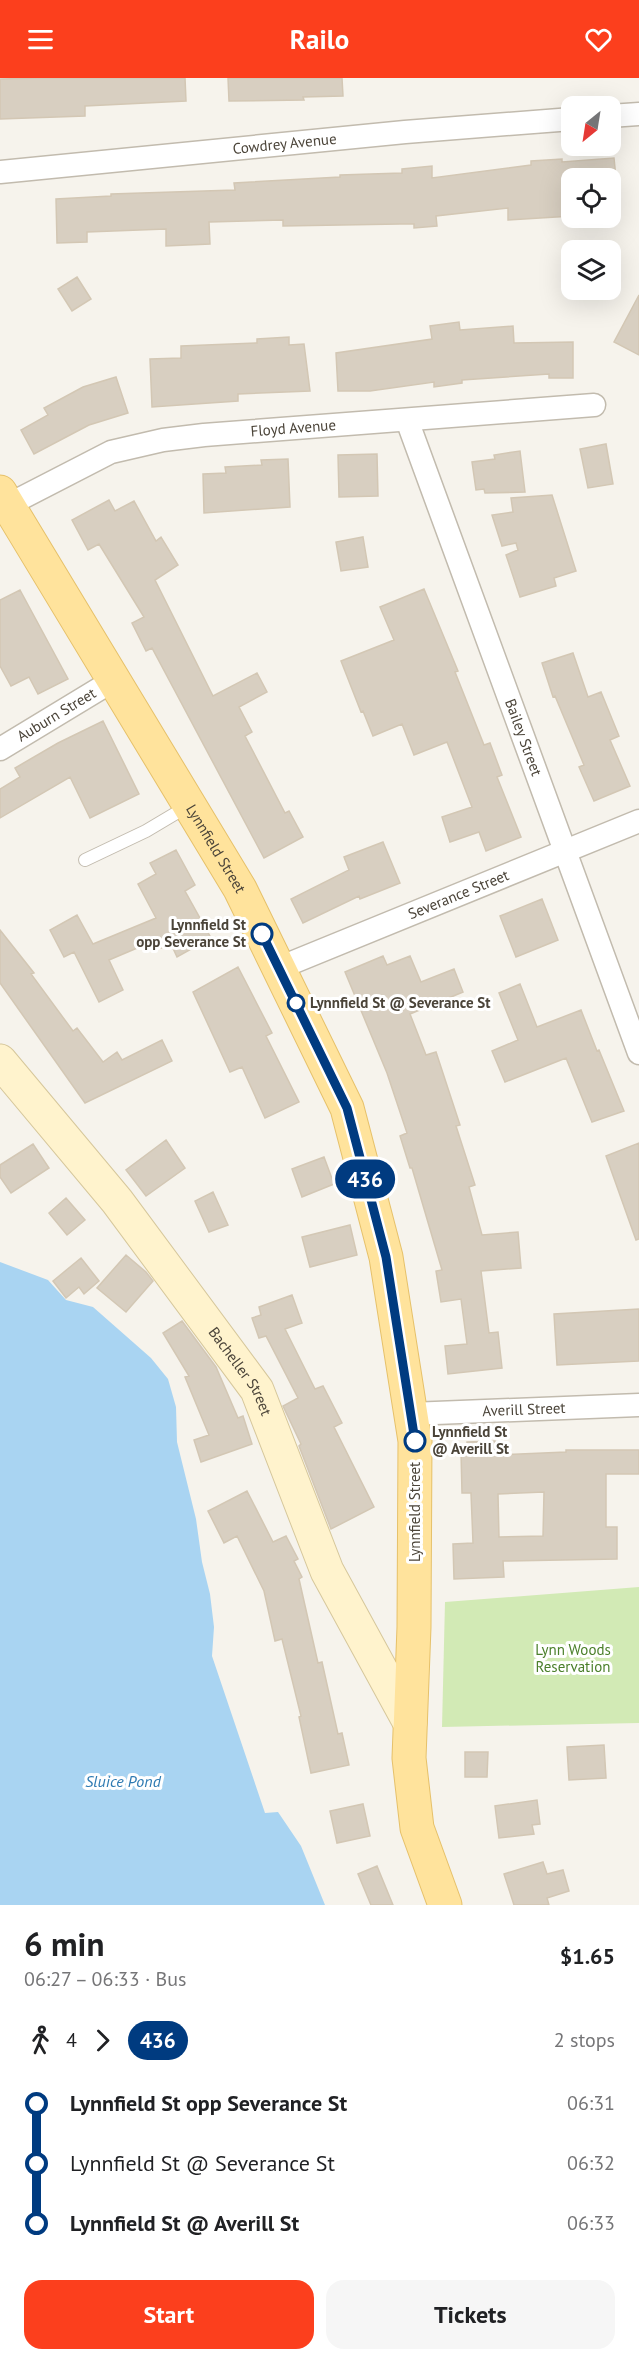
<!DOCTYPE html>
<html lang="en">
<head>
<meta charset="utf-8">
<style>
  body { margin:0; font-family:"PT Sans",sans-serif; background:#f6f6f6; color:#202124; height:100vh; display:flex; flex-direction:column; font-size:22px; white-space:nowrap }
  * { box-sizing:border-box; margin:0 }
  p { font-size:20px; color:#757577 }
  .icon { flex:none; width:33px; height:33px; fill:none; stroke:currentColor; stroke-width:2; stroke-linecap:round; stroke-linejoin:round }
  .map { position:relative; height:1827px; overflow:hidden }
  .drawer { display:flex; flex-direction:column; background:#fff; flex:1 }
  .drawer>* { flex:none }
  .badge { padding:0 12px; border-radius:20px; font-size:21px; line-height:39px }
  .needle { width:39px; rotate:210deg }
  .buttons { position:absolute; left:561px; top:18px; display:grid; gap:12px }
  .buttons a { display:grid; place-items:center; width:60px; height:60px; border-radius:12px; background:#fff; box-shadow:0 6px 24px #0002; font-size:30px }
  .map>.badge { position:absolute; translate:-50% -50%; box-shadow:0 0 0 3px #fff }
  .legs { display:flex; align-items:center; gap:9px; height:66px; padding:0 24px; font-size:20px }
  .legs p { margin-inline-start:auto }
  .summary { display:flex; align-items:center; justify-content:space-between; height:102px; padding:0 24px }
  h1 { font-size:33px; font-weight:800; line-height:45px }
  .action { display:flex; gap:12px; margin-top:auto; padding:12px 24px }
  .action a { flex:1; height:69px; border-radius:18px; background:#fc3f1d; color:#fff; font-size:24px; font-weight:800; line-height:69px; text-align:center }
  .action a+a { background:#f6f6f6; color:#202124 }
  ul { padding:0 24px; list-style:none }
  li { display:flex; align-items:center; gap:21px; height:60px; font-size:22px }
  li i { display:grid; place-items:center; width:9px; height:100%; margin:0 8px; background:currentColor }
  li i::after { content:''; width:15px; height:15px; margin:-8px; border:4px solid; border-radius:50%; background:#fff }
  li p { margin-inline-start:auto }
  li:first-child i { background:linear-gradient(#0000 50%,currentColor 0) }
  li:last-child i { background:linear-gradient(currentColor 50%,#0000 0) }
  header { display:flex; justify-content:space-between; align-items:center; height:78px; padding:0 24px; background:#fc3f1d; color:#fff; font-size:27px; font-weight:800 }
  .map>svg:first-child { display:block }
</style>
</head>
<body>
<header><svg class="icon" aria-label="menu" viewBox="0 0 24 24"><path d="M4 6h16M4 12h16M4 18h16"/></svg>Railo<svg class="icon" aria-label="heart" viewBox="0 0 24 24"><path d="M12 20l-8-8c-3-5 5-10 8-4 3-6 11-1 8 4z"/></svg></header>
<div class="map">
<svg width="639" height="1827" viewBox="0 0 639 1827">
  <rect width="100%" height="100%" fill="#f6f3ec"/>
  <path fill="#d2eab5" d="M639 1509V1645L442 1649 445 1524Z"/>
  <path fill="#a9d4f2" d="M0 1184 48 1202 66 1222 93 1229 151 1280 168 1301 176 1329 177 1364 196 1441 202 1484 210 1516 214 1549 212 1578 265 1735 278 1734 301 1768 325 1827H0Z"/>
  <path fill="#d8cfc1" stroke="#d3c7b4" stroke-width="1.5" fill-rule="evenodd" d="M40 0H185L186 23 85 28V38L0 41V1Z
    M228 0H342L343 18 303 19 304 22 229 23Z
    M614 80 616 100H572V138L508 142V130L436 138 437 148 414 150V146H400L283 148V142L209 144 210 166 166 168V151L87 154V164L57 165 56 121 111 118V116L235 112 234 105 340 99V97L402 95V91L432 88V100L531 87V83L562 81V84Z
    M77 199 91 221 72 233 58 211Z
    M639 217V277L614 264Z
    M459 244 460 252 513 248 514 265 573 264V300H549V296L462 302V305L434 309V304L370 313H338L336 275 432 261 430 248Z
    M289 259V267L304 266 310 313 238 316V323L152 329 150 281 181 280V268L257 265V261Z
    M116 299 128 335 89 347 34 376 21 352 48 337 44 330 83 309Z
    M606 366 613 406 588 410 580 371Z
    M520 373 525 414 485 415 484 411 476 412 472 384 495 381 494 377Z
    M377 376 378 418 339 419 338 377Z
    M288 381 290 429 204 435 203 396 226 395 225 389 262 387 261 382Z
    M552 417 576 493 554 500 556 508 520 519 506 477 518 472 516 465 502 468 492 437 513 434 511 420Z
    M109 422 115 433 134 423 156 463 161 459 178 487 155 502 213 618 257 595 267 614 239 629 252 654 245 658 285 735 289 733 303 759 264 780 152 570 146 573 132 545 144 539 99 466 88 472 72 442Z
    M363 459 368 489 341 493 336 464Z
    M424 511 458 593 455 594 484 667 490 665 502 697 497 699 521 759 486 773 479 754 450 764 442 739 472 729 447 664 414 677 402 646 373 658 363 633 361 634 341 583 394 562 380 529Z
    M20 512 68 601 38 616 29 599 11 608 0 588V522Z
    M573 575 588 619 601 614 619 658 610 662 630 708 594 723 579 689 584 687 555 618 553 619 542 585Z
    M103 643 139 716 90 740 70 699 0 740V711L20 699 15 690 58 665Z
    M383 764 400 805 360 821 359 818 303 845 291 821 349 792 344 779Z
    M176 772 195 807 185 813 211 860 177 879 171 866 161 870 156 862 109 882 123 912 99 924 74 874 64 879 50 852 77 837 93 866 156 840 138 806 156 796 150 785Z
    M542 821 558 862 516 879 500 838Z
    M0 852 34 895 31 896 73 953 77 950 103 984 117 974 122 982 162 962 172 983 85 1025 0 905Z
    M383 878 387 887 410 878 421 904 454 891 463 914 410 936 426 977 436 974 460 1047 456 1048 475 1107 469 1109 482 1157 518 1154 521 1190 481 1193 489 1255 498 1254 502 1290 448 1296 445 1268 467 1266 461 1221 441 1224 436 1193 442 1192 412 1090H410L400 1058 407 1055 387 995 345 894Z
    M238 889 272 955 266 958 299 1024 265 1040 242 989 230 994 193 914Z
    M520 906 537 949 581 932 597 973 599 972 624 1033 592 1044 566 980 505 1004 492 973 518 962 499 915Z
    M166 1062 185 1090 146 1118 126 1092Z
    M639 1065V1161L636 1162 606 1078Z
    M33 1066 49 1090 11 1115 0 1099V1087Z
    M324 1079 334 1106 302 1119 292 1091Z
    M213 1114 228 1147 209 1154 195 1123Z
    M66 1120 85 1142 67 1157 49 1135Z
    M350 1147 357 1177 310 1189 302 1159Z
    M126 1177 146 1194 153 1203 126 1234 97 1210Z
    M81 1180 99 1203 84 1216 79 1209 66 1220 53 1203Z
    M292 1217 302 1245 285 1251 315 1311 323 1308 342 1345 334 1349 374 1429 331 1451 299 1368 301 1366 283 1328 298 1320 266 1258 259 1260 252 1240 261 1237 259 1229Z
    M639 1231V1283L557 1287 554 1236Z
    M182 1243 216 1289 238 1340 243 1338 252 1366 201 1384 194 1362 209 1357 185 1299 189 1298 163 1255Z
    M495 1363 496 1377 566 1374V1372H639V1396H606V1449H617V1481L503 1483 504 1499 454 1501 453 1466 473 1465 471 1415H462L461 1374H467V1364ZM544 1414 543 1458 499 1459 498 1416Z
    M247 1413 273 1464 286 1458 298 1481 294 1483 302 1499 299 1501 318 1585 322 1584 338 1656 342 1655 349 1687 311 1695 299 1639 301 1638 282 1561 275 1563 264 1513 237 1458 224 1465 208 1433Z
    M604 1667 606 1700 569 1702 567 1669Z
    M465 1674H488L487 1699H465Z
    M537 1722 540 1746 532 1747 534 1756 499 1760 495 1728Z
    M363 1726 370 1758 337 1765 330 1733Z
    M543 1784 547 1796 563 1792 569 1813 547 1820 549 1827H514L504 1796Z
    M377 1788 393 1827H371L358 1796Z"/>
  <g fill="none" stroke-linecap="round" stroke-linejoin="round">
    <g stroke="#c2bbae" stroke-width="14">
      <path id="lane" d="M85 782 146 753 188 728"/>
    </g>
    <g stroke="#c2bbae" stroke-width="25">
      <g id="street">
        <path d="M610 38 639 36"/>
        <path id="s1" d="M0 94 405 54 572 41"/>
        <path id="s2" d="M407 342 639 975"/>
        <path id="s3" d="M8 427 111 374 163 362 204 357 594 327"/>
        <path id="s4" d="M0 671 114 602"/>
        <path id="s5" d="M279 890 639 743"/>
        <path id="s6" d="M410 1336 639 1327"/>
      </g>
    </g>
    <g stroke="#d6c79b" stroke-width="35">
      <g id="secondary">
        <path id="s7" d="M0 983 117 1123 257 1312 327 1493 410 1645"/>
      </g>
    </g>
    <g stroke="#e6c16a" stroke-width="35">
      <g id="primary">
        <path id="s8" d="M0 414 240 811 347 1030 386 1179 415 1363 414 1549 409 1680 417 1750 445 1827"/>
      </g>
    </g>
    <use href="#lane" stroke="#fff" stroke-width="12"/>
    <use href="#street" stroke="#fff" stroke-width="22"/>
    <use href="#secondary" stroke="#fff3cd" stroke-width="33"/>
    <use href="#primary" stroke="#ffe39c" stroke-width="33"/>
  </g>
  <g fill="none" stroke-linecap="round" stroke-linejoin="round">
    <g stroke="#fff" stroke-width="14">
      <path id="line-1" d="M262 856 347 1030 386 1179 415 1363"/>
    </g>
    <use href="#line-1" stroke="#003b80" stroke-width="9"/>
  </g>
  <g fill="#fff" stroke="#003b80" stroke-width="3">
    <circle cx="262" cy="856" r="10"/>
    <circle cx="296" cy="925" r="8"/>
    <circle cx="415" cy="1363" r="10"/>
  </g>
  <g text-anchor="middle" stroke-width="6" stroke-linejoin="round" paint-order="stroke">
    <g font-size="15" fill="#4b4439" stroke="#fff">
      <text dy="5" stroke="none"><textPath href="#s1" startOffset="286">Cowdrey Avenue</textPath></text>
      <text dy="5" stroke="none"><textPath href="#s3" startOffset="300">Floyd Avenue</textPath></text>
      <text dy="5" stroke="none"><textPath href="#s4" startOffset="66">Auburn Street</textPath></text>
      <text dy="5" stroke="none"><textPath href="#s2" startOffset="338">Bailey Street</textPath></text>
      <text dy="5" stroke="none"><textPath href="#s8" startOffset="417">Lynnfield Street</textPath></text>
      <text dy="5" stroke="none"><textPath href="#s5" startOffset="194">Severance Street</textPath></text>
      <text dy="5" stroke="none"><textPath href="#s7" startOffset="393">Bacheller Street</textPath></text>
      <text dy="5" stroke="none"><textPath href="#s6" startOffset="114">Averill Street</textPath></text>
      <text transform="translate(415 1434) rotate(-90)" y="5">Lynnfield Street</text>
    </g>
    <g font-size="15" font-weight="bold" fill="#4b4439" stroke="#fff" text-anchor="start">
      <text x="246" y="852" text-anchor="end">Lynnfield St<tspan x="246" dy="17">opp Severance St</tspan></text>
      <text x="310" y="930">Lynnfield St @ Severance St</text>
      <text x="432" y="1359">Lynnfield St<tspan x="432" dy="17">@ Averill St</tspan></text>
    </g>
    <g font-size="15" fill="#4a7f2a" stroke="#fff">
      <text x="573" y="1577">Lynn Woods<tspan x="573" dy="17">Reservation</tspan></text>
    </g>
    <g font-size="16" font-style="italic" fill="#2e7ab2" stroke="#fff">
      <text x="123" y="1709">Sluice Pond</text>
    </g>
  </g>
</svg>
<div class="buttons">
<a><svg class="needle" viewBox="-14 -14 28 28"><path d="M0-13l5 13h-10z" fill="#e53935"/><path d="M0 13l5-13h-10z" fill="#757577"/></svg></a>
<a><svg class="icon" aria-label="locate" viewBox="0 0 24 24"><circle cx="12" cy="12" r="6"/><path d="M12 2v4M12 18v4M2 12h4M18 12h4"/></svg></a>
<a><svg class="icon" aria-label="layers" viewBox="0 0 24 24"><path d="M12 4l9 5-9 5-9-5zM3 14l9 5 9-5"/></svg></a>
</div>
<b class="badge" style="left:365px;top:1101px;background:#003b80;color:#fff">436</b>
</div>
<section class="drawer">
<div class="summary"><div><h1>6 min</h1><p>06:27 – 06:33 · Bus</p></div><b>$1.65</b></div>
<div class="legs"><svg class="icon" aria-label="walk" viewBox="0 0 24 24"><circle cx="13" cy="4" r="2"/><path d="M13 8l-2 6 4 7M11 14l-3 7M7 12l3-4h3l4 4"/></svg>4<svg class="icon" aria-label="forward" viewBox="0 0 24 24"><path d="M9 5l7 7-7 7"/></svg><b class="badge" style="background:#003b80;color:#fff">436</b><p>2 stops</p></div>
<ul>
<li><i style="color:#003b80"></i><b>Lynnfield St opp Severance St</b><p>06:31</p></li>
<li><i style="color:#003b80"></i><span>Lynnfield St @ Severance St</span><p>06:32</p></li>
<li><i style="color:#003b80"></i><b>Lynnfield St @ Averill St</b><p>06:33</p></li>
</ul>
<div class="action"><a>Start</a><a>Tickets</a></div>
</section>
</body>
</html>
